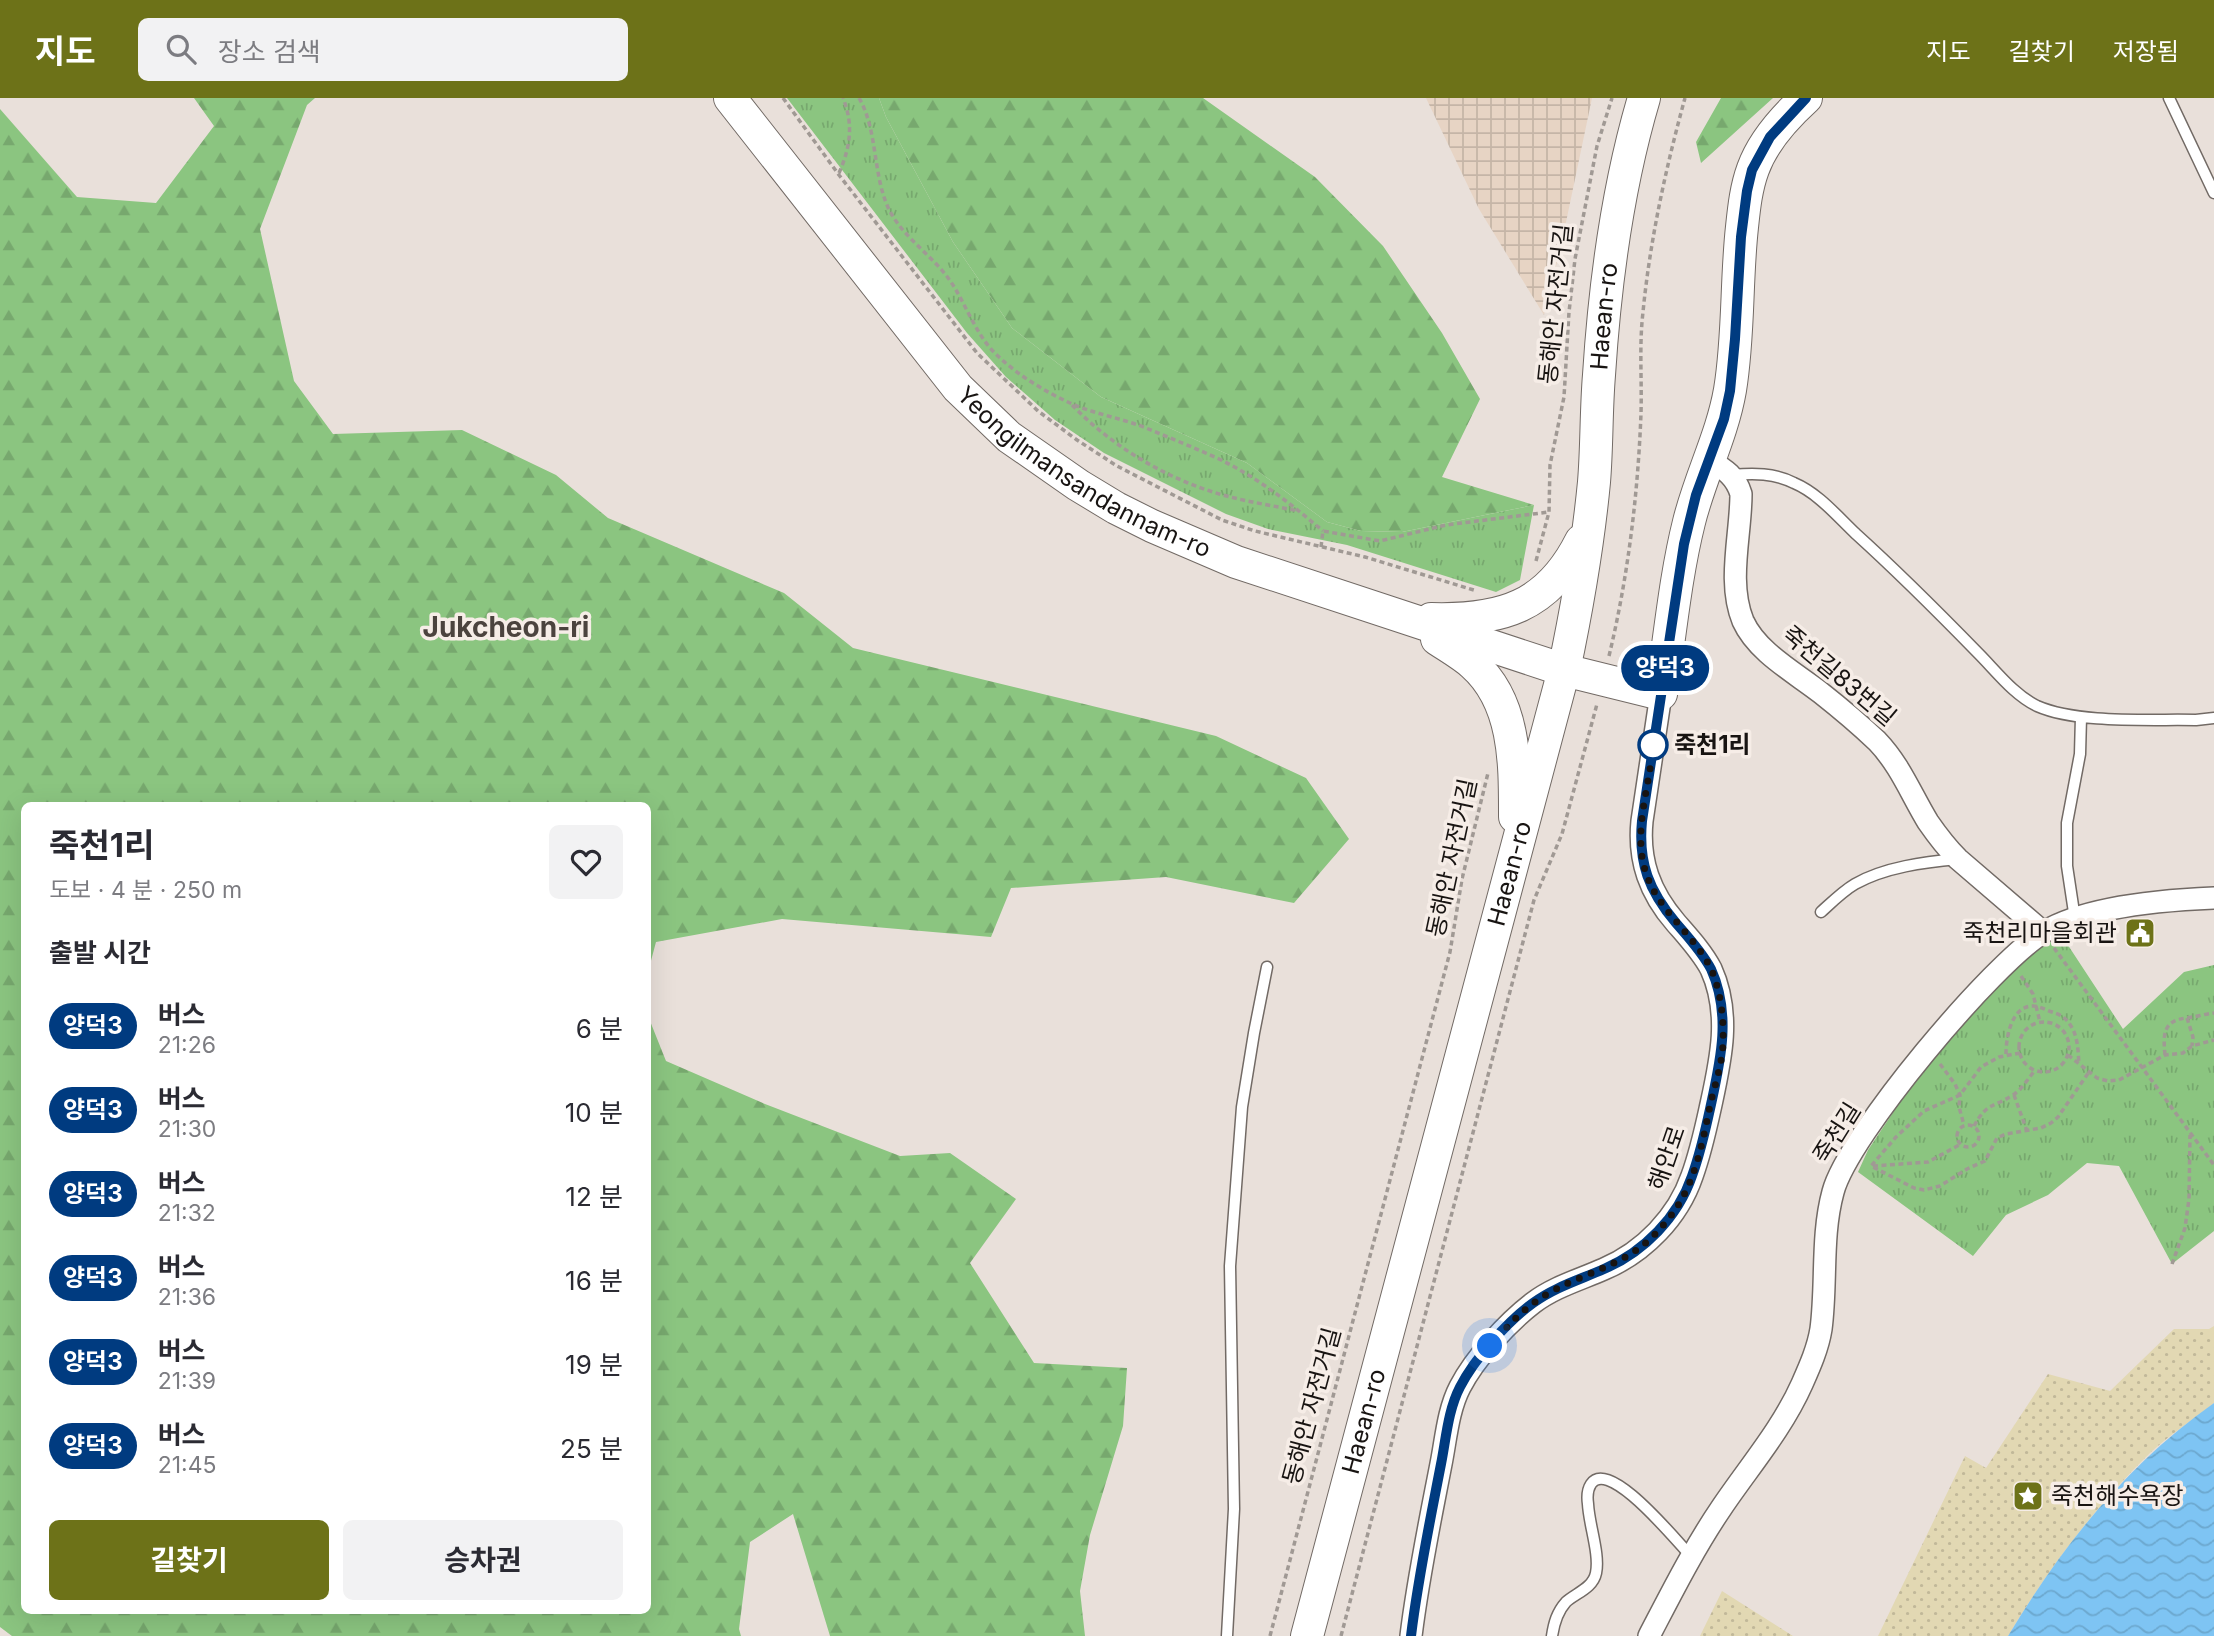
<!DOCTYPE html>
<html lang="ko">
<head>
<meta charset="utf-8">
<style>
  body { margin:0; font-family:Inter,"Noto Sans KR",sans-serif; background:#f2f2f3; color:#2b2b33; height:100vh; display:flex; flex-direction:column; font-size:26px; white-space:nowrap }
  * { box-sizing:border-box; margin:0 }
  p { font-size:23px; color:#7c7c81 }
  .icon { flex:none; width:38px; height:38px; fill:none; stroke:currentColor; stroke-width:2; stroke-linecap:round; stroke-linejoin:round }
  .map { position:relative; flex:1; overflow:hidden }
  .drawer { position:absolute; left:21px; top:704px; width:630px; height:812px; display:flex; flex-direction:column; background:#fff; border-radius:10px; box-shadow:0 7px 28px #0002 }
  .drawer>* { flex:none }
  .badge { padding:0 14px; border-radius:23px; font-size:24px; line-height:46px }
  .you { position:absolute; width:35px; height:35px; margin:-18px; border:5px solid #fff; border-radius:50%; background:#1a73e8; box-shadow:0 0 0 10px #1a73e833 }
  .map>.badge { position:absolute; translate:-50% -50%; box-shadow:0 0 0 4px #fff }
  h2 { padding:0 28px; font-size:26px; line-height:63px }
  .round { display:grid; place-items:center; flex:none; width:74px; height:74px; border-radius:10px; background:#f2f2f3 }
  .headline { display:flex; align-items:center; justify-content:space-between; height:119px; padding:0 28px }
  h1 { font-size:33px; font-weight:700; line-height:52px }
  .primary-button { display:flex; gap:14px; margin-top:auto; padding:14px 28px }
  .primary-button a { flex:1; height:80px; border-radius:10px; background:#6d7218; color:#fff; font-size:28px; font-weight:700; line-height:80px; text-align:center }
  .primary-button a+a { background:#f2f2f3; color:#2b2b33 }
  ul { padding:0; list-style:none }
  li { display:flex; align-items:center; gap:21px; height:84px; padding:0 28px }
  li div { flex:1 }
  li b { display:block; font-size:26px }
  li em { font-style:normal }
  li .badge { min-width:77px; font-weight:700; text-align:center }
  header { display:flex; align-items:center; gap:42px; box-sizing:border-box; height:98px; padding:0 35px; background:#6d7218; color:#fff }
  header strong { font-size:33px }
  nav { display:flex; gap:38px; margin-inline-start:auto; font-size:24px }
  .search { width:490px; height:63px; background:#f2f2f3; display:flex; align-items:center; gap:18px; box-sizing:border-box; padding:0 24px; border-radius:10px; color:#7c7c81; font-size:26px }
  .map>svg:first-child { display:block }
</style>
</head>
<body>
<header>
<strong>지도</strong>
<div class="search"><svg class="icon" aria-label="search" viewBox="0 0 24 24"><circle cx="10" cy="10" r="6"/><path d="M15 15l6 6"/></svg>장소 검색</div>
<nav><a>지도</a><a>길찾기</a><a>저장됨</a></nav>
</header>
<div class="map">
<svg width="2214" height="1538" viewBox="0 0 2214 1538">
  <defs>
    <pattern id="industrial-grid" width="8" height="8" patternUnits="userSpaceOnUse" patternTransform="scale(1.75)"><rect width="8" height="8" fill="#e7d4c4"/><path d="M0 4h8M4 0v8" fill="none" stroke="#c5b5a7"/></pattern>
    <pattern id="grass-tufts" width="24" height="20" patternUnits="userSpaceOnUse" patternTransform="scale(1.75)"><rect width="24" height="20" fill="#8bc580"/><path d="M3 7l-1-3M5 7V3M7 7l1-3M15 17l-1-3M17 17v-4M19 17l1-3" fill="none" stroke="#77a86e"/></pattern>
    <pattern id="forest-firs" width="22" height="20" patternUnits="userSpaceOnUse" patternTransform="scale(1.75)"><rect width="22" height="20" fill="#8bc580"/><path d="M5 1l3.5 6h-7zM16 11l3.5 6h-7z" fill="#77a86e"/></pattern>
    <pattern id="sand-dots" width="8" height="8" patternUnits="userSpaceOnUse" patternTransform="scale(1.75)"><rect width="8" height="8" fill="#e2d8b3"/><path d="M2 2h.1M6 6h.1" fill="none" stroke="#c1b899" stroke-width="1.8" stroke-linecap="round"/></pattern>
    <pattern id="water-waves" width="16" height="10" patternUnits="userSpaceOnUse" patternTransform="scale(1.75)"><rect width="16" height="10" fill="#7ec4f3"/><path d="M0 5q4-4 8 0t8 0" fill="none" stroke="#6ca8cf"/></pattern>
  </defs>
  <rect width="100%" height="100%" fill="#e9e0da"/>
  <path fill="url(#industrial-grid)" d="M1426 0H1592L1561 148 1544 217 1479 111Z"/>
  <path fill="url(#grass-tufts)" d="M787 0H879L886 19 953 144 1012 230 1101 299 1247 365 1327 424 1361 433 1402 434 1534 407 1520 482 1496 494 1347 447 1268 431 1226 416 1104 355 1055 322 1006 279 967 235Z
    M2058 832 2123 931 2184 874 2214 867V1133L2172 1166 2119 1068 2087 1065 2048 1097 2006 1117 1973 1158 1858 1074 1868 1052 1898 1007 1982 899Z"/>
  <path fill="url(#forest-firs)" d="M194 0H315L307 7 260 131 294 283 333 336 462 332 556 377 608 420 784 495 853 550 1216 638 1306 680 1349 741 1294 805 1166 779 1011 790 991 839 782 821 656 844 648 874V707H24V1512H648V918L666 963 765 1006 900 1058 950 1055 1016 1101 970 1165 1034 1265 1127 1270 1123 1328 1090 1437 1080 1493 1085 1538H830L793 1416 750 1444 739 1531 741 1538H12L0 1529V11L77 99 156 105 214 28Z
    M879 0H1203L1315 79 1383 148 1442 235 1480 301 1442 379 1534 407 1402 434 1361 433 1327 424 1247 365 1101 299 1012 230 953 144 886 19Z
    M1721 0H1773L1701 65 1696 44Z"/>
  <path fill="url(#sand-dots)" d="M2214 1228V1305C2193 1322 2169 1337 2150 1355 2093 1411 2049 1470 2008 1538H1878L1965 1358 1986 1370 2048 1276 2110 1293 2174 1231H2209Z
    M1722 1493 1793 1538H1700Z"/>
  <path fill="url(#water-waves)" d="M2214 1305V1538H2008C2062 1448 2127 1366 2214 1305Z"/>
  <g fill="none" stroke-linecap="round" stroke-linejoin="round">
    <g stroke="#726a65" stroke-width="13">
      <path id="lane" d="M2169 0 2214 95
        M1732 377C1754 375 1774 375 1794 385 1818 395 1837 418 1856 436 1898 474 1938 514 1978 555 1996 573 2014 597 2037 608 2078 626 2150 621 2196 622L2214 620
        M1821 814C1832 804 1843 793 1855 786 1885 769 1925 764 1958 761
        M2075 821 2067 768V725L2080 656 2081 619
        M1227 1538 1234 1411 1230 1168 1242 1009 1254 935 1267 869
        M1552 1538C1554 1525 1557 1514 1566 1504 1576 1495 1593 1490 1596 1475 1600 1456 1589 1427 1588 1406 1587 1399 1587 1392 1591 1386 1609 1359 1677 1444 1691 1458"/>
    </g>
    <g stroke="#726a65" stroke-width="24">
      <path id="street" d="M1710 363C1725 371 1736 379 1741 396 1741 437 1727 484 1743 523 1757 554 1794 574 1821 595 1840 610 1859 626 1877 643 1900 667 1911 696 1928 724 1937 737 1947 750 1958 761L2043 834
        M1411 1538C1418 1480 1430 1423 1441 1366 1446 1341 1448 1312 1460 1289 1475 1260 1507 1225 1533 1205 1554 1189 1579 1182 1604 1171 1644 1154 1678 1119 1692 1078 1700 1056 1705 1034 1710 1011 1720 965 1732 917 1711 871 1702 854 1689 840 1676 825 1650 795 1638 763 1642 723L1661 596
        M1649 1538C1672 1494 1694 1450 1722 1409 1749 1369 1782 1331 1802 1286 1810 1268 1818 1250 1821 1231 1827 1186 1821 1138 1833 1094 1848 1037 1993 865 2044 834 2087 808 2165 802 2214 800"/>
    </g>
    <g stroke="#726a65" stroke-width="34">
      <g id="secondary">
        <path id="s1" d="M730 0 958 290 1009 339 1078 387 1116 410 1152 428 1236 464 1564 572 1661 596C1670 539 1675 480 1689 424 1700 379 1722 338 1730 292 1739 238 1736 183 1742 129 1744 110 1746 90 1753 71 1763 43 1784 20 1806 0"/>
        <path d="M1431 521C1501 523 1548 509 1581 443"/>
        <path d="M1437 541C1449 549 1463 557 1473 566 1516 604 1515 666 1515 719"/>
        <path id="s2" d="M1307 1538 1564 572C1577 510 1588 447 1594 384 1597 348 1596 313 1599 277 1605 183 1617 91 1644 0"/>
      </g>
    </g>
    <path stroke="#a09994" stroke-width="3.5" stroke-dasharray="5 3.5" stroke-linecap="butt" d="M783 0 839 77 977 255 1038 313 1077 342 1117 368 1222 422 1255 433 1365 459 1477 493
      M859 0C877 30 873 74 887 107 900 138 932 156 951 184 967 208 977 240 999 259 1019 278 1046 294 1070 305 1094 316 1121 320 1146 330 1170 340 1195 350 1219 361 1257 379 1291 406 1323 433
      M839 75C850 50 854 27 843 0
      M1072 307C1111 347 1160 377 1213 394 1241 403 1270 407 1298 413
      M1321 449 1323 433 1380 443 1446 427 1549 414
      M1536 463 1549 414 1550 367 1564 299 1569 214 1575 161 1597 48 1612 0
      M1609 558C1628 479 1638 396 1641 315 1642 281 1639 248 1643 214 1650 142 1666 69 1685 0
      M2054 850 2214 1067
      M2021 878 2033 896 2040 924
      M2187 920 2193 939 2192 948
      M2019 949a25 25 0 1 1 50 0a25 25 0 1 1-50 0Z
      M2020 955 1999 959 1981 969 1960 997 1924 1013 1896 1039 1871 1068 1914 1090 1924 1092 1940 1088 1967 1071 1985 1063 1997 1040 2006 1036 2041 1030 2051 1025 2058 1019 2089 974
      M2006 956C2006 940 2011 908 2033 908 2039 908 2044 911 2049 913 2059 916 2066 919 2071 928 2078 939 2078 953 2079 966
      M2068 957 2097 980 2108 983 2119 982 2165 957 2183 955 2192 948 2214 942
      M2165 957C2163 936 2163 923 2186 920 2195 919 2205 916 2214 915
      M1940 966 1955 986 1960 997 1959 1009 1964 1027
      M2014 997 2027 1033
      M1957 1038a11 11 0 1 1 22 0a11 11 0 1 1-22 0Z
      M1974 1028C1987 1004 1993 1010 2013 997 2021 992 2029 980 2035 972
      M1873 1068 1928 1064 1961 1046
      M2172 1166 2185 1130 2189 1101 2190 1037
      M1270 1538 1450 854 1462 781 1488 675
      M1341 1538 1534 802 1562 736 1597 606"/>
    <use href="#lane" stroke="#fff" stroke-width="10"/>
    <use href="#street" stroke="#fff" stroke-width="21"/>
    <use href="#secondary" stroke="#fff" stroke-width="32"/>
  </g>
  <g fill="none" stroke-linecap="round" stroke-linejoin="round">
    <g stroke="#fff" stroke-width="16">
      <path id="line" d="M1411 1538C1418 1480 1430 1423 1441 1366 1446 1341 1448 1312 1460 1289 1475 1260 1507 1224 1533 1205 1555 1189 1579 1182 1604 1171 1644 1154 1678 1119 1692 1078 1700 1056 1705 1034 1710 1011 1720 965 1732 917 1711 871 1702 854 1689 840 1676 825 1649 793 1638 765 1642 723L1684 446 1696 397 1724 321 1730 293 1735 241 1741 139 1747 93 1752 72 1770 39 1806 0"/>
    </g>
    <use href="#line" stroke="#003b80" stroke-width="10"/>
    <path stroke="#181412" stroke-width="7" stroke-dasharray="0 12.6" d="M1490 1248C1507 1228 1526 1208 1549 1195 1593 1170 1630 1168 1665 1125 1695 1091 1702 1046 1711 1003 1716 984 1722 965 1723 946 1724 921 1721 896 1712 873 1695 836 1657 813 1645 772 1633 731 1650 688 1653 647"/>
  </g>
  <defs>
    <g id="civic-square" transform="scale(1.575)"><rect x="-9" y="-9" width="18" height="18" rx="4" fill="#6d7218" stroke="#f6ede7"/><path d="M-.6-6.5H3V-4.5H.6V-3L4-1V1h2V6H-6V1h2V-1L-.6-3ZM-1.2 2.5V6h2.4V2.5Z" fill="#fff"/></g>
    <g id="sight-square" transform="scale(1.575)"><rect x="-9" y="-9" width="18" height="18" rx="4" fill="#6d7218" stroke="#f6ede7"/><path d="M0-6L1.8-2.2L6-1.7L2.9 1.2L3.7 5.4L0 3.3L-3.7 5.4L-2.9 1.2L-6-1.7L-1.8-2.2Z" fill="#fff"/></g>
  </defs>
  <g fill-rule="evenodd">
    <use href="#civic-square" x="2140" y="835"/>
    <use href="#sight-square" x="2028" y="1398"/>
  </g>
  <circle fill="#fff" stroke="#003b80" stroke-width="3.5" cx="1653" cy="647" r="14"/>
  <g text-anchor="middle" stroke-width="7" stroke-linejoin="round" paint-order="stroke">
    <g font-size="24" fill="#181412" stroke="#f6ede7">
      <text transform="translate(1556 206) rotate(-84)" y="8">동해안 자전거길</text>
      <text dy="8" stroke="none"><textPath href="#s2" startOffset="1356">Haean-ro</textPath></text>
      <text dy="8" stroke="none"><textPath href="#s1" startOffset="522">Yeongilmansandannam-ro</textPath></text>
      <text transform="translate(1839 578) rotate(40)" y="8">죽천길83번길</text>
      <text transform="translate(1452 760) rotate(-78)" y="8">동해안 자전거길</text>
      <text dy="8" stroke="none"><textPath href="#s2" startOffset="789">Haean-ro</textPath></text>
      <text transform="translate(1837 1035) rotate(-58)" y="8">죽천길</text>
      <text transform="translate(1667 1060) rotate(-71)" y="8">해안로</text>
      <text transform="translate(1312 1308) rotate(-75)" y="8">동해안 자전거길</text>
      <text dy="8" stroke="none"><textPath href="#s2" startOffset="222">Haean-ro</textPath></text>
    </g>
    <g font-size="24" font-weight="bold" fill="#181412" stroke="#f6ede7" text-anchor="start">
      <text x="1674" y="655">죽천1리</text>
    </g>
    <g font-size="24" fill="#181412" stroke="#f6ede7" text-anchor="end">
      <text x="2117" y="843">죽천리마을회관</text>
      <text x="2051" y="1406" text-anchor="start">죽천해수욕장</text>
    </g>
    <g font-size="28" font-weight="bold" fill="#4b433e" stroke="#f6ede7">
      <text x="506" y="539">Jukcheon-ri</text>
    </g>
  </g>
</svg>
<div class="you" style="left:1490px;top:1248px"></div>
<b class="badge" style="left:1665px;top:570px;background:#003b80;color:#fff">양덕3</b>
<section class="drawer">
<div class="headline"><div><h1>죽천1리</h1><p>도보 · 4 분 · 250 m</p></div><a class="round"><svg class="icon" aria-label="heart" viewBox="0 0 24 24"><path d="M12 20l-8-8c-3-5 5-10 8-4 3-6 11-1 8 4z"/></svg></a></div>
<h2>출발 시간</h2>
<ul>
<li><span class="badge" style="background:#003b80;color:#fff">양덕3</span><div><b>버스</b><p>21:26</p></div><em>6 분</em></li>
<li><span class="badge" style="background:#003b80;color:#fff">양덕3</span><div><b>버스</b><p>21:30</p></div><em>10 분</em></li>
<li><span class="badge" style="background:#003b80;color:#fff">양덕3</span><div><b>버스</b><p>21:32</p></div><em>12 분</em></li>
<li><span class="badge" style="background:#003b80;color:#fff">양덕3</span><div><b>버스</b><p>21:36</p></div><em>16 분</em></li>
<li><span class="badge" style="background:#003b80;color:#fff">양덕3</span><div><b>버스</b><p>21:39</p></div><em>19 분</em></li>
<li><span class="badge" style="background:#003b80;color:#fff">양덕3</span><div><b>버스</b><p>21:45</p></div><em>25 분</em></li>
</ul>
<div class="primary-button"><a>길찾기</a><a>승차권</a></div>
</section>
</div>
</body>
</html>
